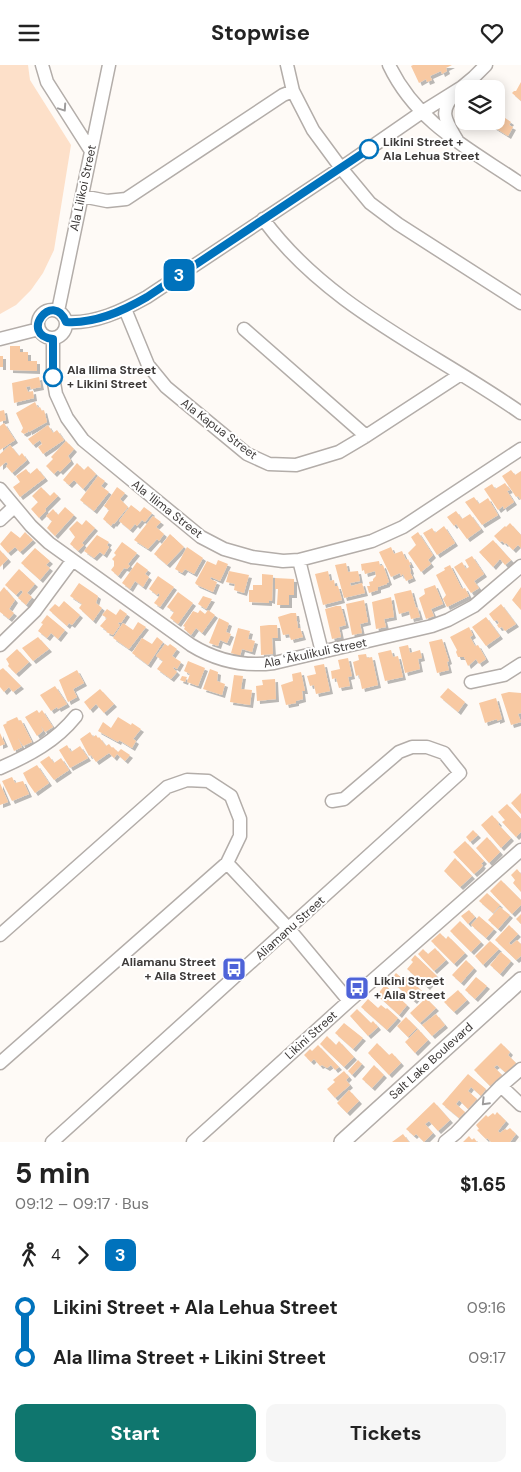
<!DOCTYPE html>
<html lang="en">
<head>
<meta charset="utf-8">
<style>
  body { margin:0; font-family:"DM Sans",sans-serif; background:#f6f6f6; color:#222; height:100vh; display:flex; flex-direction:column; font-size:19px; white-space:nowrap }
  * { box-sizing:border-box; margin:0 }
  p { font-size:16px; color:#767676 }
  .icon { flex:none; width:28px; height:28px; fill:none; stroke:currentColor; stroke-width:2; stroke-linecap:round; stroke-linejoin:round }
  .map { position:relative; height:1077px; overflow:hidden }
  .details { display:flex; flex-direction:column; background:#fff; flex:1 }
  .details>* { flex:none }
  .badge { padding:0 10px; border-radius:8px; font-size:18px; line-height:32px }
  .tools { position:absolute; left:455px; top:15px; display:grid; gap:10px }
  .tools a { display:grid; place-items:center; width:50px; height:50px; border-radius:10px; background:#fff; box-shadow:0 2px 12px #0003; font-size:25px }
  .map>.badge { position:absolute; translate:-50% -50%; box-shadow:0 0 0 2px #fff }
  .legs { display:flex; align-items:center; gap:8px; height:55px; padding:0 15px; font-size:16px }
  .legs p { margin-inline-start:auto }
  .overview { display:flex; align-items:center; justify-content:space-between; height:85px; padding:0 15px }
  h1 { font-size:28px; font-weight:700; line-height:38px }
  .action { display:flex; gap:10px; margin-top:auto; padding:10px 15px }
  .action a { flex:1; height:58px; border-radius:10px; background:#0f766e; color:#fff; font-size:20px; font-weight:700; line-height:58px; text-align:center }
  .action a+a { background:#f6f6f6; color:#222 }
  ul { padding:0 15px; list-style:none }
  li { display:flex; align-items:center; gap:18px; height:50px; font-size:19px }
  li i { display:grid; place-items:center; width:8px; height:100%; margin:0 6px; background:currentColor }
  li i::after { content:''; width:12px; height:12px; margin:-6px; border:4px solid; border-radius:50%; background:#fff }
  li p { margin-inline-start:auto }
  li:first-child i { background:linear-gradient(#0000 50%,currentColor 0) }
  li:last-child i { background:linear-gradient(currentColor 50%,#0000 0) }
  header { display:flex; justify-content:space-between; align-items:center; height:65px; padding:0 15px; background:#fff; font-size:22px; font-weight:700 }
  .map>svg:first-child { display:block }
</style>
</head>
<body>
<header><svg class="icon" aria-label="menu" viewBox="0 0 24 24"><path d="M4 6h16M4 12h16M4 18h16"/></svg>Stopwise<svg class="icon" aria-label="heart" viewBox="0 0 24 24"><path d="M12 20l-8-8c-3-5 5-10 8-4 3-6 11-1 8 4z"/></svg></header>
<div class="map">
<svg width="521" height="1077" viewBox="0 0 521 1077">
  <defs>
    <filter id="shadow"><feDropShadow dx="3" dy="3" stdDeviation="0" flood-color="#0004"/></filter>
  </defs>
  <rect width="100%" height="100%" fill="#fefaf6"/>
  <path fill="#fde0c9" d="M0 0H28L30 15 71 80 54 185 43 208 31 225 16 240 0 249Z"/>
  <path fill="#f8c9a2" filter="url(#shadow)" d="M413 0H452L446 3 447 6 442 9 441 6 430 11 432 15 427 17 426 14 419 18 411 1Z
    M521 17V36L512 28 514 26H516Z
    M496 47 511 57 509 60 513 62 508 71 484 56H496Z
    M10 281H20V287H28V296H37V306L10 305Z
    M0 291H3V302H0Z
    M39 312 41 322 31 324 30 321 26 322 28 327 33 326 34 333 14 338 12 318Z
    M35 337 38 343 40 342 42 346 44 345 47 357 29 367 28 364V367L24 369 21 367 23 363 16 348Z
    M4 345 6 355 0 357V346Z
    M4 358 15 375 0 385V361Z
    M48 360 53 368 57 365 64 375 43 389 38 382 42 379 40 375 33 380 28 374Z
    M66 376 74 384 68 391 71 396 60 407 58 405 54 409 46 401 53 394 51 392Z
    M10 380 19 391 22 388 27 395 12 408 6 401 8 399 6 397 0 402V389Z
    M77 398 84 405 88 401 96 409 83 424 74 415 69 420 63 415Z
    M37 403 45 413 20 432 13 422 20 417 16 411 26 404 30 409Z
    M511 405 515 410 521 406V435L518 431 516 432 502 411Z
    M98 411 105 416 101 421 109 427 94 446 80 435Z
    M505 418 510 425 507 426 514 437 504 444 503 441 498 445 484 424 492 419 495 424Z
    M41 422 50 431 54 427 58 431 45 444 46 446 39 453 31 444 38 437 32 431Z
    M117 422 125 428 120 434 128 442 114 459 113 458 111 461 103 454 109 445 104 441Z
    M474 432 479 439 488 433 498 450 482 460 465 437Z
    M131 440 140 447 144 442 152 448 145 457 142 455 137 461 135 459 130 465 119 456Z
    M65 442 74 450 55 471 47 463 52 456 46 451 53 444 58 450Z
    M456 446 462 454 470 449 481 464 467 474 456 459 454 461 447 452Z
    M153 451 161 457 156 462 164 469 159 476 157 474 148 484 134 475Z
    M86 455 95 463 82 478 84 480 78 486 70 479 75 472 69 464 77 456 82 460Z
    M510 458 521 470V483L518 480 513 485 506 478 505 479 502 476 500 477 494 471 505 461 506 462Z
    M444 461 455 478 437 490 423 468 432 463 435 468Z
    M11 466 20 473 25 467 33 475 20 487 15 482 8 488 0 479Z
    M418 467 433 490 428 495 431 499 421 507 408 488 416 480 411 472Z
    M170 469 184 482 167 500 154 489Z
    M97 470 109 477 107 480 109 482 104 490 100 487 94 493 84 486Z
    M493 475 511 495 505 500 500 494 493 502 479 487Z
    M122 477 137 488 128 499 130 501 127 504 124 503 118 511 111 505 114 501V496L112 494 116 490 114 488Z
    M187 482 203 493 194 509 185 504 182 508 175 504Z
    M391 482 394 489 402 486 406 495 408 494 411 500H409L411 506 410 507 413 513 406 516 403 509 401 511 400 508 391 512 379 487Z
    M35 483 50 496 46 500 50 503 40 515 21 498Z
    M0 485 8 494 0 502Z
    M472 491 484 509 474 516 479 523 471 528 454 502 462 497 466 504 469 502 465 495Z
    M218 495 228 499 220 516 211 512 210 514 217 517 213 527 197 520 195 518 207 496 216 500Z
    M379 496 380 501 383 500 389 517 387 518V519L378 522V525L369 528 367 521H370L369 517 373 516V514L376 511 375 506 365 509 364 505 362 506 361 499Z
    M137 497 148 505 145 509 149 512 143 522 135 516 130 524 122 518Z
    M346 498 348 507 358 506 360 516 350 518 351 521 362 518 365 528 344 533 335 500Z
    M450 500 462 524 465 523 469 531 447 542 443 534 446 530 436 510 445 505 444 503Z
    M19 504 35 519 27 528 32 532 26 540 18 533 23 527 21 525 16 530 5 520Z
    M229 506 249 510 244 528 234 525 235 519 226 517Z
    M328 506 330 516 334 515 335 521H338L342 535 323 540 315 509Z
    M262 509 273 510 272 536 269 535V538L249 537V525H253V520H262Z
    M158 511 174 522 160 542 154 538 160 530 158 528 157 530 149 524Z
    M275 513 294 514V530H289V540H277L278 524H275Z
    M79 518 98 531 96 538 102 543 93 556 79 543 82 539 70 531Z
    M435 520 443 539 431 544 434 551 426 554 419 533 425 529 424 524Z
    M4 522 15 535 9 544 14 548 9 554 0 547V527Z
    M521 522V545L512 535Z
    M411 525 416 543 417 542 420 552 411 554 409 546 399 549 394 529Z
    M178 527 193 538 178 559 170 553 174 547 167 542Z
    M203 531 212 534 206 544 198 539Z
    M391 532 394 552 384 554 386 562 376 564 372 537Z
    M364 535 368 557 360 559 362 568 352 570 346 539Z
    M64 536 80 550 72 560 69 558 67 561 49 545 55 539 59 542Z
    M501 539 516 559 505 566 502 562 499 563 497 560 499 558 497 555 494 556 489 549Z
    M336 541H341L346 560 339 562 341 572 332 574 325 544Z
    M107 544 116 550 120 544 127 549 121 558 119 557 118 559 120 560 113 570 106 567 107 566 100 561 107 553 102 550Z
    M200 545 205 549 208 545 215 550 202 568 196 563 191 570 184 564 185 562 183 561 193 546 198 548Z
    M291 548H296L297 554 296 555 297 556 298 563H300L303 572 291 575 289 569 283 570 278 552Z
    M47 550 65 565 58 574 51 568 47 573 38 566 43 559 41 558Z
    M486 552 500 571 486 581 472 562Z
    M219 553 229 558 226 567 231 569 227 578 220 575 218 581 209 578Z
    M138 557 146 562 129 584 113 573 123 558 133 565Z
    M269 560H277L278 573H272L273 589 261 590 260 561Z
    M469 562 473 570 470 572 475 581 478 580 486 594 479 599 476 594 468 601 464 592H458L456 587 457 585 450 572Z
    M238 563 250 566 248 574 255 576 252 587 242 584 240 591 231 588Z
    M38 572 49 584 33 596 22 583Z
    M157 572 163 577 148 600 132 588 142 573 152 579Z
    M442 574 449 596 447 597 449 605 437 608 429 577Z
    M165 579 168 581 170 579 177 584 172 591 181 597 177 604 174 602 173 603 177 607 171 614 157 604 163 596 156 591Z
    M408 580 410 588 420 585 422 593 418 594 420 604 405 608 399 582Z
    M17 584 29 597 16 609 8 601 9 599 6 594Z
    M391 585 393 592 398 591 403 612 385 616 378 588Z
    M366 589 367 593 372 592 378 620 362 624 359 610 356 611 353 597 359 595 358 590Z
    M348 593 352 611 348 612 350 621 339 623 336 613 332 614 331 606 340 604 338 595Z
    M188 596 205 603 198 621 187 617 190 609 184 606Z
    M324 599 330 626 316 629 314 620 310 621 307 611 316 609 314 601Z
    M3 603 21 621 13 627 9 622 4 627 0 622V605Z
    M210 604 218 607 217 616 225 619 222 630 203 624Z
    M77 605 84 618 73 624 77 632 68 637 59 615Z
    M301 607 305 626H302L303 634 296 636V638L286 640 281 620 293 616 292 609Z
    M234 610 243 611 241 624 252 625 250 640 230 637Z
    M182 611 187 612 185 617 180 615Z
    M275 614 276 634 257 636 256 621 263 620 262 615Z
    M55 621 67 639 58 644 57 642 51 646 40 630Z
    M448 623 465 637 458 647 440 632Z
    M100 624 114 639 104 648 96 639 90 645 84 637Z
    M509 627 521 628V648L518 649 521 657 511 660 501 629Z
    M496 633 502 654 497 656V654L485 658 479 638Z
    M37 645 39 648 42 645 53 662 45 667 41 661 43 666 37 671 25 652Z
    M17 652 19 656 21 655 32 677 23 681 18 673 22 682 14 686 3 660 7 658 6 657Z
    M118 652 131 660 132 658 141 664 133 674 136 676 132 683 119 675 118 677 98 666 103 657 111 663Z
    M90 667 93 672 96 670 98 673 99 672 106 681 109 679 112 683 113 682 118 687 121 684 130 690 125 696 117 689 114 693 109 688 96 697 91 690 89 691 80 674Z
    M0 668 5 679 0 681Z
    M67 680 71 687 80 681 88 693 70 703 59 685Z
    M49 691 54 698 61 693 69 705 54 715 40 697Z
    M37 700 49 718 35 728 28 718 23 708Z
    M12 712 15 718 23 716 29 729 12 736 2 716Z
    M0 718 8 737 0 740Z
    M521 728V749L511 738Z
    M507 739 521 754V767L516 772 502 757 505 755 498 747Z
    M492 750 499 758 498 759 511 773 501 783 481 760Z
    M473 765 478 770 470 777 466 772Z
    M487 772 500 787 489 798 476 783Z
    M465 776 484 796 481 799 483 800 481 803 474 809 453 787Z
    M455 793 472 811 460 822 444 806Z
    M517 804 521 809V827L513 818 515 815 511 810Z
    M501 815 521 835V840L512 849 490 826Z
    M487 828 500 840 493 848 479 836Z
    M500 842 510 850 498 864 488 855Z
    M469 845 475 852 468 859 461 851Z
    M521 849V859L516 854Z
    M479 851 494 864 486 873 471 860Z
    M460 856 481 877 471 887 450 866Z
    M509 860 518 869 509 878 511 880 517 875 521 879V891L516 895 495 875Z
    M440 868 446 874 448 871 465 888 454 899 431 876Z
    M490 876 499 884 483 900 475 891Z
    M435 883 446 895 434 906 418 889 423 884 428 889Z
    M501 887 511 896 500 909 490 900Z
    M415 890 437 911 427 922 407 904 413 897 411 895Z
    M466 895 474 903 461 918 452 910Z
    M396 908 404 915 407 912 422 926 414 936 390 915Z
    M476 912 487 921 475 934 465 925Z
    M385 920 407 940 399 950 377 930Z
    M458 925 467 935 454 947 444 937Z
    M426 933 436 943 420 958 410 948Z
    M368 934 378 943 381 940 386 944 387 943 398 953 387 965 361 942Z
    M357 944 371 958 373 956 378 962 368 971 350 951Z
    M436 949 445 960 432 971 422 960Z
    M406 952 417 963 408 972 397 961Z
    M344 958 363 973 353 984 335 968Z
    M418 964 428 975 415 988 405 977Z
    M327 971 336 980 339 976 354 992 344 1002 320 979Z
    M377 978 389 990 392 988 401 998 389 1010 368 988Z
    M501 978 510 987 508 990 516 998 506 1008 497 1000 494 1002 502 1010 490 1021 474 1005Z
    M318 980 339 1002 335 1005 331 1000 327 1003 322 1000 320 1001 314 994 311 997 304 990 310 984 312 986Z
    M358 995 362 999 352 1010 348 1006Z
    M374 1000 384 1010 372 1023 362 1014Z
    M344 1006 349 1012 346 1015 350 1020 335 1033 327 1024 335 1017 333 1015Z
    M468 1009 486 1024 481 1031 471 1022 468 1026 477 1034 468 1044 459 1035 456 1039 465 1047 459 1053 442 1039Z
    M349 1025 359 1036 347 1048 337 1038Z
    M434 1037 450 1055 438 1066 429 1056 425 1059 433 1068 424 1077 416 1069 414 1071 406 1064Z
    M497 1047 506 1056 498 1066 500 1068 505 1064 507 1065 510 1063 516 1069 510 1077H491L487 1073 486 1074 477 1065 479 1064 476 1060 486 1050 488 1052 493 1048 495 1050Z
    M403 1069 409 1077H392Z
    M469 1071 472 1075 474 1073 477 1077H463Z"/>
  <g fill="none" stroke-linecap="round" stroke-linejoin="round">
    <g stroke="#b3ada9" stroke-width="15">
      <path id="minor" d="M42 0 47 17 91 86
        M287 0 293 26 313 65 341 103 370 138 398 159 521 238
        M389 0C417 59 470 84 521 119
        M455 29C438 47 446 56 457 75
        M82 131 107 136 126 134 283 30 293 26
        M263 154C328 243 433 286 521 348
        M125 244 148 300 166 322 247 389 269 399 296 400 339 387 366 371 461 309
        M38 259a14 14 0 1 1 28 0a14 14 0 1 1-28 0Z
        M58 246 109 0
        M66 257C95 259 122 246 147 232L341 103 422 47 462 22 474 12 486 0
        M244 264 366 371
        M0 274 39 264
        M53 274V312L56 329 67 353 83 375 201 472 224 484 252 492 283 496 299 495 372 476 403 462 521 384
        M0 424 31 461 49 478 191 580C217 596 243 602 274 598L432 561 448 555 474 541 521 501
        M0 455 14 442
        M299 495 322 587
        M0 580 35 546 72 496
        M471 617 504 610 521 599
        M0 703C30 690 56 676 76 651
        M227 798 289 864 349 936
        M0 870 167 722 187 715 208 716 231 731 240 754V771L227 798 0 998
        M501 1021 521 1040
        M52 1077 460 708 444 688 427 682H412L399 687 344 734 332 736
        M193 1077 349 936 521 785
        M445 1077 456 1068 501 1021 521 1004"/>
    </g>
    <g stroke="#b3ada9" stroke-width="18">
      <path id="major" d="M342 1077 521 915"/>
    </g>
    <use href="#minor" stroke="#fff" stroke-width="12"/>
    <use href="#major" stroke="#fff" stroke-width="15"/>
  </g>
  <defs><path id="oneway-chevron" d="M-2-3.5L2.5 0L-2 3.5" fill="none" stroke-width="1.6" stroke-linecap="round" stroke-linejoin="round" transform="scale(1.25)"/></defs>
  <g stroke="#9e9c9c">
    <use href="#oneway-chevron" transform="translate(63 43) rotate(56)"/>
    <use href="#oneway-chevron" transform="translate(485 1037) rotate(134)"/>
  </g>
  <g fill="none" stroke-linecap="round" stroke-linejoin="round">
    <g stroke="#fff" stroke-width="11">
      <path id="line-1" d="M53 312V274C18 270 53 224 66 257 95 259 123 246 147 232L369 84"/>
    </g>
    <use href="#line-1" stroke="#0072bc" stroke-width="8"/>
  </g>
  <defs>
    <g id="bus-square" transform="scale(1.25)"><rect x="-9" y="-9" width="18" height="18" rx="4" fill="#4e63d8" stroke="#fff"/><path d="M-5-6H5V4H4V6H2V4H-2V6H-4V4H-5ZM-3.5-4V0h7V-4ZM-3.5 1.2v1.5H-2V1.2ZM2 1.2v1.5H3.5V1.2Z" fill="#fff"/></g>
  </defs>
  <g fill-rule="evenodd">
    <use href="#bus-square" x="234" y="904"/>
    <use href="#bus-square" x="357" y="923"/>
  </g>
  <g fill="#fff" stroke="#0072bc" stroke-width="2.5">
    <circle cx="369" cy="84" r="9"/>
    <circle cx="53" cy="312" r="9"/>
  </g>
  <g text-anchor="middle" stroke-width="4" stroke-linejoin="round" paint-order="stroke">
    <g font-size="12" font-weight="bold" fill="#3d3a39" stroke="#fff" text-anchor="start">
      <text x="383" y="81">Likini Street +<tspan x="383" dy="14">Ala Lehua Street</tspan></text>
      <text x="67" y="309">Ala Ilima Street<tspan x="67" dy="14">+ Likini Street</tspan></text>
    </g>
    <g font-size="12" fill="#3d3a39" stroke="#fff">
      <text transform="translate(83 123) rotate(-78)" y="4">Ala Lilikoi Street</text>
      <text transform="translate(219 364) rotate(37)" y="4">Ala Kapua Street</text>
      <text transform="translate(167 444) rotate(38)" y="4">Ala ʻIlima Street</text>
      <text transform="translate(315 588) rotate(-12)" y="4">Ala ʻĀkulikuli Street</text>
      <text transform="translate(290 863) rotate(-42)" y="4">Aliamanu Street</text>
      <text transform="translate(311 970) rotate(-42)" y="4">Likini Street</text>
      <text transform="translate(431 996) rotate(-42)" y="4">Salt Lake Boulevard</text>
    </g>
    <g font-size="12" font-weight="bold" fill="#3d3a39" stroke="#fff" text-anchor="end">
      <text x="216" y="901">Aliamanu Street<tspan x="216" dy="14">+ Aila Street</tspan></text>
      <text x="374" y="920" text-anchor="start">Likini Street<tspan x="374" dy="14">+ Aila Street</tspan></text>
    </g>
  </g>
</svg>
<div class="tools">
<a><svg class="icon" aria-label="layers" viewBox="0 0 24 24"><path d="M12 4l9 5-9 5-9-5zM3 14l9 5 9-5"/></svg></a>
</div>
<b class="badge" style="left:179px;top:210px;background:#0072bc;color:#fff">3</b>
</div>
<section class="details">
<div class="overview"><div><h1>5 min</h1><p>09:12 – 09:17 · Bus</p></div><b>$1.65</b></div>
<div class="legs"><svg class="icon" aria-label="walk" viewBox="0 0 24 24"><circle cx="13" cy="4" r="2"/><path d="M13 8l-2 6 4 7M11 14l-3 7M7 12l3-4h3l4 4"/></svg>4<svg class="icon" aria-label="forward" viewBox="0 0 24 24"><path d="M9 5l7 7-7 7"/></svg><b class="badge" style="background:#0072bc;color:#fff">3</b></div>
<ul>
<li><i style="color:#0072bc"></i><b>Likini Street + Ala Lehua Street</b><p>09:16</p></li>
<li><i style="color:#0072bc"></i><b>Ala Ilima Street + Likini Street</b><p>09:17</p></li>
</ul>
<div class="action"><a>Start</a><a>Tickets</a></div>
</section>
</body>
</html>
